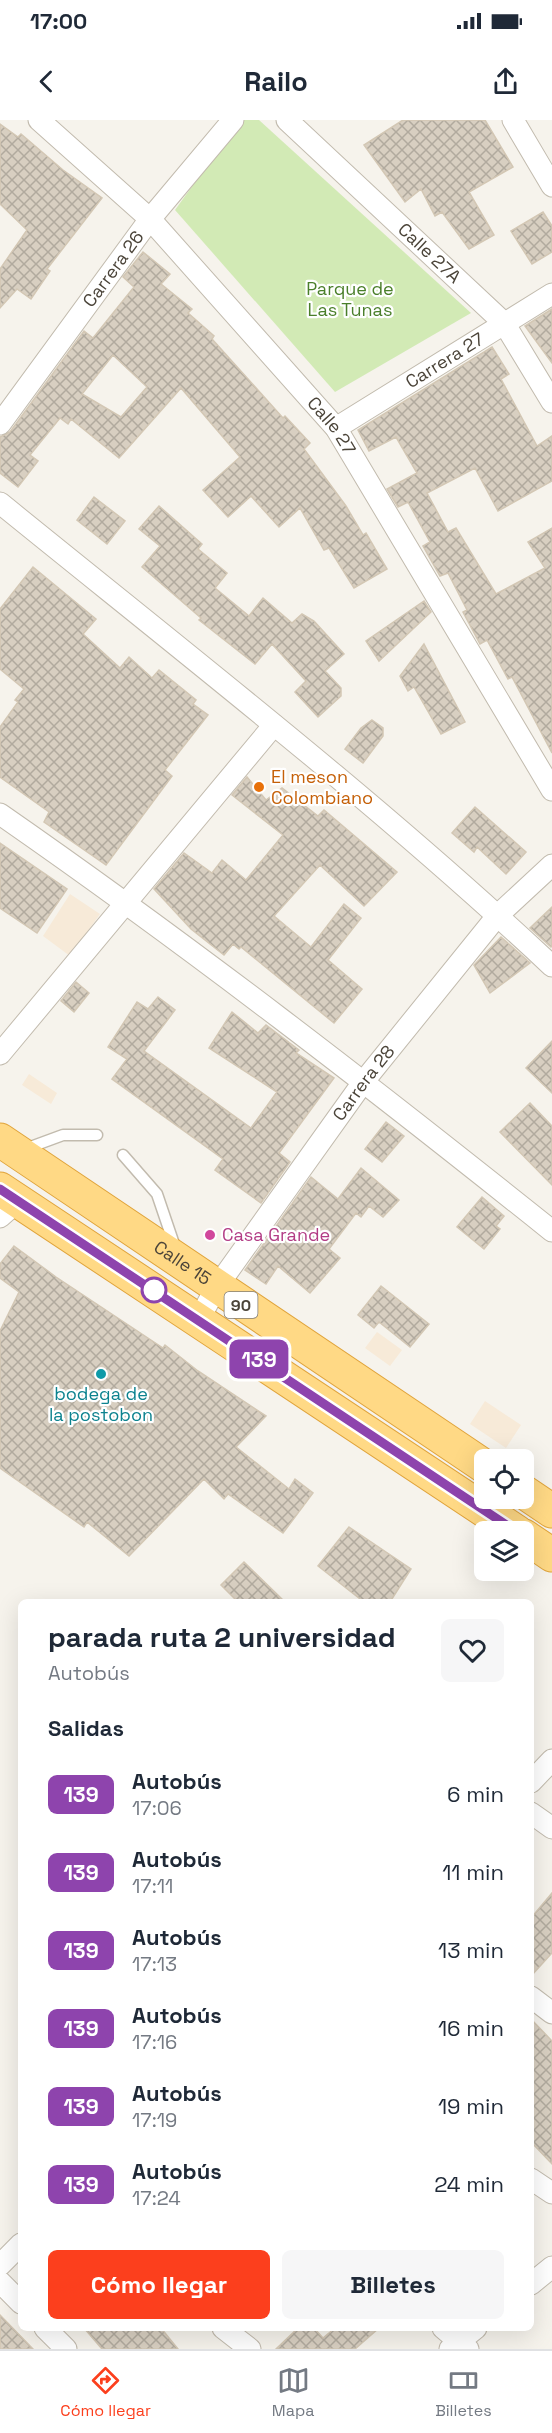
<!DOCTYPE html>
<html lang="es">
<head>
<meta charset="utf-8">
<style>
  body { margin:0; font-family:"Space Grotesk",sans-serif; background:#f6f6f7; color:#1f2937; height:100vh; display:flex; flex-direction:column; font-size:22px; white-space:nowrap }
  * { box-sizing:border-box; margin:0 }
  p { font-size:20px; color:#747a83 }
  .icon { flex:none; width:33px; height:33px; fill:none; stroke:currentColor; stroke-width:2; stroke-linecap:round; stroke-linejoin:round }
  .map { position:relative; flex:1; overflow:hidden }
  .panel { position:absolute; left:18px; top:1479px; width:516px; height:732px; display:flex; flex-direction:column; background:#fff; border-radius:9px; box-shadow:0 6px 24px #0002 }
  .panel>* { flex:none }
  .badge { padding:0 12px; border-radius:9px; font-size:21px; line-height:39px }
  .tools { position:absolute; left:474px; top:1329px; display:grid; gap:12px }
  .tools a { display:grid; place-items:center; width:60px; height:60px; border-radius:9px; background:#fff; box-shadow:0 6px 24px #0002; font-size:30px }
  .map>.badge { position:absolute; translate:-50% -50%; box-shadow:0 0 0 3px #fff }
  h2 { padding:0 30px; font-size:22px; line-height:54px }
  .round { display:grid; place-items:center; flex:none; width:63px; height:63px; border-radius:9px; background:#f6f6f7 }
  .overview { display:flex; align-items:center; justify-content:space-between; height:102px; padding:0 30px }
  h1 { font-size:28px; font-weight:700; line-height:45px }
  .primary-button { display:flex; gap:12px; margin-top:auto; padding:12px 30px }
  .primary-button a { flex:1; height:69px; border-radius:9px; background:#fc3f1d; color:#fff; font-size:24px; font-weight:700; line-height:69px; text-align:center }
  .primary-button a+a { background:#f6f6f7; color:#1f2937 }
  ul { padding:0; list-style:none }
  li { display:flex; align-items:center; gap:18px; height:78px; padding:0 30px }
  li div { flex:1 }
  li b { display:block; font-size:22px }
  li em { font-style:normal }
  li .badge { min-width:66px; font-weight:700; text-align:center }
  .status { display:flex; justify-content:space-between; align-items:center; height:42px; padding:0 30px; background:#fff; direction:ltr }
  .status svg { height:16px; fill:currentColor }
  header { display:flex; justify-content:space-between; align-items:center; height:78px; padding:0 30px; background:#fff; font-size:27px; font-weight:700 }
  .tabs { display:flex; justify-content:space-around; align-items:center; height:84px; border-top:2px solid #e0e1e3; background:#fff; font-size:16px; color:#747a83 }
  .tabs a { display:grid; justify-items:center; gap:3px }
  .tabs .on { color:#fc3f1d }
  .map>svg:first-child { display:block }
</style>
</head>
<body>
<div class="status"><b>17:00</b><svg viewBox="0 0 49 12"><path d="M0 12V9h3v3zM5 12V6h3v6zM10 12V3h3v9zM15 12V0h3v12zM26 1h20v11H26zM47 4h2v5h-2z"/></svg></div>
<header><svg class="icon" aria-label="back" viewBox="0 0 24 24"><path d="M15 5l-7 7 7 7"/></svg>Railo<svg class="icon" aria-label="share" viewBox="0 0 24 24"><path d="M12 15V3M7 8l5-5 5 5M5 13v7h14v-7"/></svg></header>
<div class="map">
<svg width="552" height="2229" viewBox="0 0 552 2229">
  <defs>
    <pattern id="building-cross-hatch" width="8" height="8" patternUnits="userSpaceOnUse" patternTransform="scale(1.5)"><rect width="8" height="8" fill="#d8cfc1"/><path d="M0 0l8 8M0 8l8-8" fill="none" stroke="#b1aa9e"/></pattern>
  </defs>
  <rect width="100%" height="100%" fill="#f6f3ec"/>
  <path fill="#f7ead8" d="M70 774 100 794 70 836 43 816Z
    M29 954 57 973 51 984 22 965Z
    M377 1212 402 1230 390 1246 365 1228Z
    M485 1281 521 1305 506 1328 470 1304Z"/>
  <path fill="#d2eab5" d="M240 0H259L471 193 335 272 175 90Z"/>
  <path fill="url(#building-cross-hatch)" stroke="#d3c7b4" stroke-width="1.5" fill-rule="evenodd" d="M403 0H485L513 47 469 72 494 115 469 129 442 92 435 96 421 69 405 82 364 25Z
    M0 4 18 17 21 14 63 50 102 78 47 149 50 151 31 179 17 169 0 188V149L27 110 0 84Z
    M543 92 552 106V132L532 144 511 111Z
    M143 132 170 154 161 164 192 189 188 193 214 216 212 219 283 298 285 296 310 323 304 329 346 386 363 415 366 413 387 449 354 468 329 428 324 430 300 388 279 407 251 376 228 397 203 370 240 337 181 268 119 338 71 299 68 304 60 298 30 335 38 341 18 367 0 353V317L10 312 84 211 93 218 134 167 123 157ZM113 235 147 267 121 297 82 274Z
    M552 189V243L525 206Z
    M492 227 509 254 501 259 537 326 552 316V361L498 391 475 348 427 373 448 412 456 408 496 474 545 448 528 422 552 408V633L512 557 508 559 487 520 480 524 463 492 467 490 448 453 440 456 423 426 430 422 408 382 398 387 387 369 417 353 396 317 369 331 358 310Z
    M94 377 125 401 107 424 77 400Z
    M159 386 202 424 198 429 227 453 215 468 249 496 263 478 292 503 302 494 314 501 344 534 325 551 341 568V576L318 597 295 572 306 561 272 524 255 544 199 500 201 498 142 447 160 426 139 409Z
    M33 447 96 499 83 514 120 548 129 537 152 558 159 550 196 580 193 584 208 595 165 650 172 656 106 745 44 702 49 692 0 657V607L18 582 15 580 24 569 0 549V489Z
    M424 481 431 492 379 541 366 521Z
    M424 524 465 602 441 614 414 567 408 571 400 556Z
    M372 600 383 608V616L363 643 345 629 361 608Z
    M247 657 266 680 282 668 318 696 324 690 397 752 364 786 320 745 274 796 311 827 344 784 361 798 328 840 362 869 334 903 241 827 239 829 233 824 224 835 191 809 154 769 184 733 212 753 222 740 246 760 283 715 232 675Z
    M475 687 526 732 506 754 477 727 474 732 452 713Z
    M0 723 67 769 37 813 0 788Z
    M552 787V826L551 827 530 808Z
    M501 817 530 843 490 873 474 845Z
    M76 862 89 873 74 892 61 881Z
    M158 877 175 890 144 931 251 1008 277 972 209 928 232 892 258 913 266 905 299 930 296 933 334 958 279 1033 290 1042 261 1083 215 1050 223 1039 112 959 127 939 108 927 137 882 148 889Z
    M552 921V973L526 948Z
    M530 983 552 1006V1065L500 1012Z
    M386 1002 404 1016 382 1042 365 1029Z
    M361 1048 399 1080 383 1097 369 1086 361 1097 356 1093 329 1129 340 1138 310 1173 278 1146 266 1164 245 1150 311 1057 338 1079Z
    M482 1077 504 1096 496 1106 500 1109 484 1129 457 1107Z
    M14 1126 56 1157 163 1228 165 1225 198 1251 266 1296 236 1327 289 1369 295 1359 313 1373 283 1413 228 1374 224 1379 204 1359 129 1436 87 1402 84 1407 0 1348V1211L19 1172 0 1158V1144Z
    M381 1166 429 1204 410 1227 379 1202 374 1208 358 1195Z
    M349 1407 411 1449 390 1482H364L318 1446Z
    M244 1442 285 1482H238L221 1465Z
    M552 1773V1833L531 1856V1798Z
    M531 1899 552 1921V2044L531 2022Z
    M0 2195 33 2229H0Z
    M84 2208H161L178 2229H102Z
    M298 2208H314L323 2218 335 2208H379L355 2229H276Z"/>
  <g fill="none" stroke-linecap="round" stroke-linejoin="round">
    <g stroke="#c2bbae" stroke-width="13">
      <path id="service" d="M25 1029 63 1015H97
        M123 1035 157 1074 175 1127"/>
    </g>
    <g stroke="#c2bbae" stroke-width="23">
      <g id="minor">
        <path id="s1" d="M39 0 150 99 336 308 552 670"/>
        <path id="s2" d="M287 0 504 203 552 282"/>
        <path d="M513 0 552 66"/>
        <path id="s3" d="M0 304 150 99 233 0"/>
        <path id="s4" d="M336 308 552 174"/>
        <path d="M0 383C186 534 377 682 552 846"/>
        <path d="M0 694C190 826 372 967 552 1111"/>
        <path d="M0 934 274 605"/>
        <path d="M0 1097 18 1081"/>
        <path id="s5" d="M199 1199 216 1168 364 961 498 795 552 745"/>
        <path d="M531 1662 552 1640"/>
        <path d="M531 1693 552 1708"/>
        <path d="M531 1877 552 1893"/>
        <path d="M531 2059 552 2073"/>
        <path d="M0 2145 21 2124"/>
        <path d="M0 2162 21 2183"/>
        <path d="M531 2164 552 2147"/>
        <path d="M45 2208 66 2229"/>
        <path d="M223 2208 250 2229"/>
        <path d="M443 2208 468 2229"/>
        <path d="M450 2229 476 2208"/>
      </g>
    </g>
    <g stroke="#e0a43c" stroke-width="35">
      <g id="trunk">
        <path id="s6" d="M0 1020 484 1346"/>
        <path d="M0 1069 517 1412"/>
        <path d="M524 1372 552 1391"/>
        <path d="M524 1416 552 1435"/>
      </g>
    </g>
    <use href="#service" stroke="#fff" stroke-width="10"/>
    <use href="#minor" stroke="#fff" stroke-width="21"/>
    <use href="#trunk" stroke="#ffd985" stroke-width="33"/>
  </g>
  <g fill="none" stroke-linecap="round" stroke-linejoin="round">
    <g stroke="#fff" stroke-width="14">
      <path id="line" d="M0 1069 517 1412"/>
    </g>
    <use href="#line" stroke="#8e44ad" stroke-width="9"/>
  </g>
  <circle fill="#e8710a" stroke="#fff" stroke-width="2" cx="259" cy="667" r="6"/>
  <circle fill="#d1479c" stroke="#fff" stroke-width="2" cx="210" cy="1115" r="6"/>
  <circle fill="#fff" stroke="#8e44ad" stroke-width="3" cx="154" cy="1170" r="12"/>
  <circle fill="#0f9aa8" stroke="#fff" stroke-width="2" cx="101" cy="1254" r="6"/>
  <g text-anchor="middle" stroke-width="4.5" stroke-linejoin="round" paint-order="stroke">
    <rect fill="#fff" stroke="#817c74" stroke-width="1.5" x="224.5" y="1172" width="33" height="26" rx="4.5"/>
    <g font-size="16" font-weight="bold" fill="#4b4439">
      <text x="241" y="1191">90</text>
    </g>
    <g font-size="18" fill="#4b4439" stroke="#fff">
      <text dy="6" stroke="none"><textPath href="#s2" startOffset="195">Calle 27A</textPath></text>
      <text dy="6" stroke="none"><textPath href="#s3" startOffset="192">Carrera 26</textPath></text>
      <text dy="6" stroke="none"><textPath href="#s4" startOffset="128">Carrera 27</textPath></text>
      <text dy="6" stroke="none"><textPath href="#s1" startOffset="424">Calle 27</textPath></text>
      <text dy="6" stroke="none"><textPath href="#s5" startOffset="288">Carrera 28</textPath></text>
      <text dy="6" stroke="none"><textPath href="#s6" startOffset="220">Calle 15</textPath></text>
    </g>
    <g font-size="18" fill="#4a7f2a" stroke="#fff">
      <text x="350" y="175">Parque de<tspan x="350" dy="21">Las Tunas</tspan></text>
    </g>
    <g font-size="18" fill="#c56008" stroke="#fff" text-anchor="start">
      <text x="271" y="663">El meson<tspan x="271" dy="21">Colombiano</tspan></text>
    </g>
    <g font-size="18" fill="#b23c85" stroke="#fff" text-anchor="start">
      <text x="222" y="1121">Casa Grande</text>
    </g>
    <g font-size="18" fill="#0d838f" stroke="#fff">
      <text x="101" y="1280">bodega de<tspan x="101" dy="21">la postobon</tspan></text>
    </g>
  </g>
</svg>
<div class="tools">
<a><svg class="icon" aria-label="locate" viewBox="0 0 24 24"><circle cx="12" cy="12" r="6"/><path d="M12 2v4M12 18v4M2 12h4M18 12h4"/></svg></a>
<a><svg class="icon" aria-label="layers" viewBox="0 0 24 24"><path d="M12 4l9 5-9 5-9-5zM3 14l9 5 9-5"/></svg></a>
</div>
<b class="badge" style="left:259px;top:1239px;background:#8e44ad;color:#fff">139</b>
<section class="panel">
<div class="overview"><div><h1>parada ruta 2 universidad</h1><p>Autobús</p></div><a class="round"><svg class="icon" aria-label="heart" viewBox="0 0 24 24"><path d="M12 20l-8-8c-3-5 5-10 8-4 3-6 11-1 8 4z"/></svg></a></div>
<h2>Salidas</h2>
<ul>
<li><span class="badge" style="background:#8e44ad;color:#fff">139</span><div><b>Autobús</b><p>17:06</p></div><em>6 min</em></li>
<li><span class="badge" style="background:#8e44ad;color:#fff">139</span><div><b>Autobús</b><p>17:11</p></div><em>11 min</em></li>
<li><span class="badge" style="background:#8e44ad;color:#fff">139</span><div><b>Autobús</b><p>17:13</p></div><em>13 min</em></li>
<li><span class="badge" style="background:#8e44ad;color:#fff">139</span><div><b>Autobús</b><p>17:16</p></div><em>16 min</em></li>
<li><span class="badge" style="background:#8e44ad;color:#fff">139</span><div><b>Autobús</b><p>17:19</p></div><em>19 min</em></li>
<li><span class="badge" style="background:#8e44ad;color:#fff">139</span><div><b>Autobús</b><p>17:24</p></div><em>24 min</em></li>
</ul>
<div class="primary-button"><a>Cómo llegar</a><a>Billetes</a></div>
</section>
</div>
<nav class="tabs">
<a class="on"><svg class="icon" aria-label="directions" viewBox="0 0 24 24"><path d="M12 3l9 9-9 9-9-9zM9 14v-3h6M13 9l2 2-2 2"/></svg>Cómo llegar</a>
<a><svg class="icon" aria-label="map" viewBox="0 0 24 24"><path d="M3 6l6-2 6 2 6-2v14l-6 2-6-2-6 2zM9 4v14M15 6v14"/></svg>Mapa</a>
<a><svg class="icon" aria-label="tickets" viewBox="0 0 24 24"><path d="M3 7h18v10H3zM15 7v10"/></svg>Billetes</a>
</nav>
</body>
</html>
